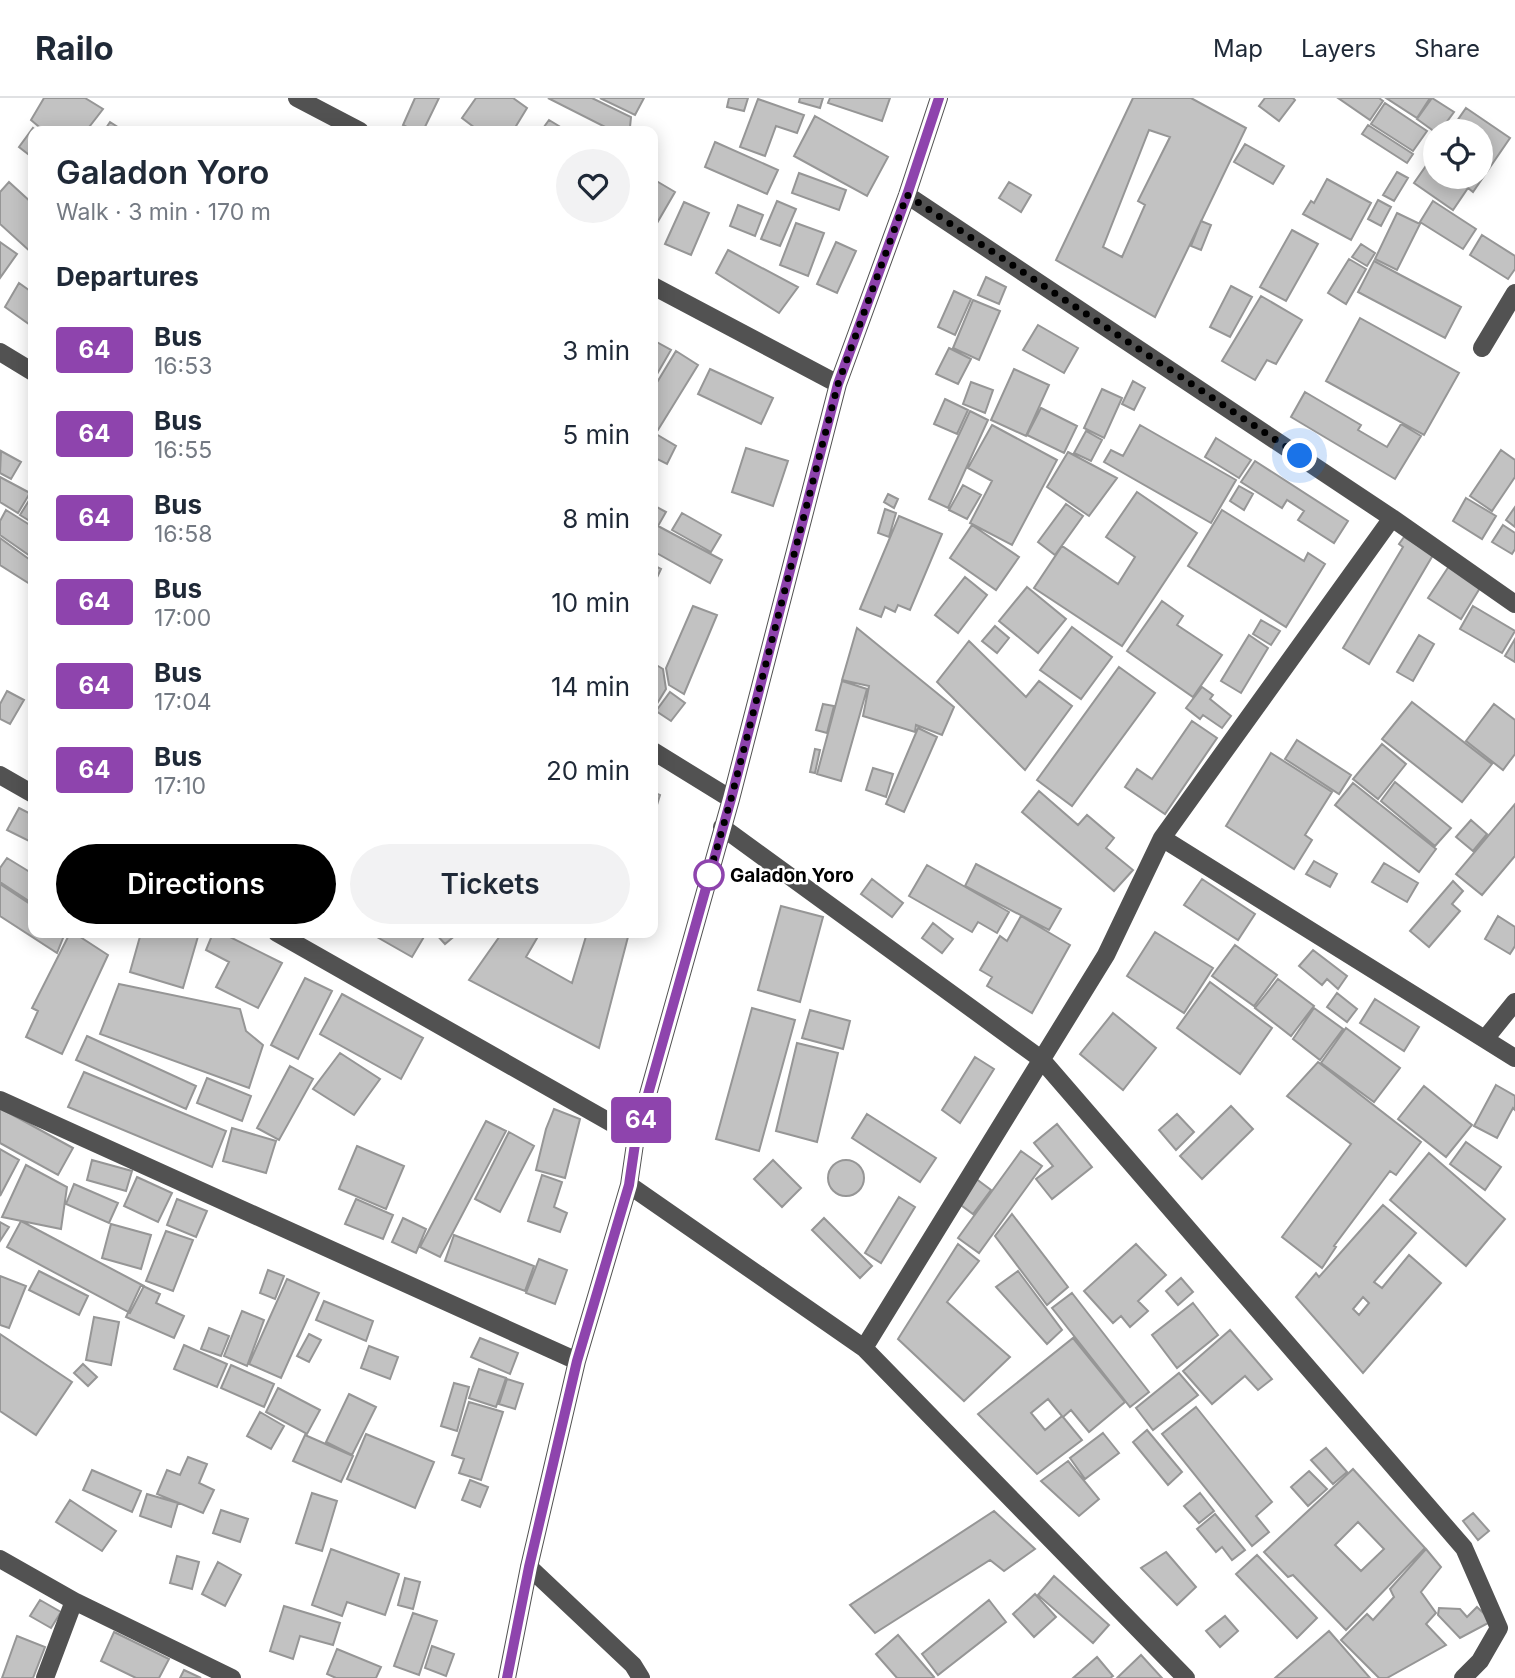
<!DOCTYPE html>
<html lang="en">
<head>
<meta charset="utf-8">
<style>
  body { margin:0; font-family:Inter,sans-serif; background:#f2f2f3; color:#1f2937; height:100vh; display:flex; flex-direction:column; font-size:26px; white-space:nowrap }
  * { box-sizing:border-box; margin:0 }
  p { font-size:23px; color:#747a83 }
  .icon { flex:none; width:38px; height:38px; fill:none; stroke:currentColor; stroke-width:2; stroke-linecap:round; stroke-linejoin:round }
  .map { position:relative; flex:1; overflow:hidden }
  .panel { position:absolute; left:28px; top:28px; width:630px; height:812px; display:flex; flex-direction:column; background:#fff; border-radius:14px; box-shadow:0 4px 18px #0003 }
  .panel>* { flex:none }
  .badge { padding:0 14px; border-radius:5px; font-size:24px; line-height:46px }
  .fabs { position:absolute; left:1423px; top:21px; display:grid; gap:14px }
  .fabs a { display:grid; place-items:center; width:70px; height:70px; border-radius:50%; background:#fff; box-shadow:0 4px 18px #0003; font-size:35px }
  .you { position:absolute; width:35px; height:35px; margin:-18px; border:5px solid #fff; border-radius:50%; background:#1a73e8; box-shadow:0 0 0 10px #1a73e833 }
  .map>.badge { position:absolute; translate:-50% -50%; box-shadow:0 0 0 4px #fff }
  h2 { padding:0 28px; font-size:26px; line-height:63px }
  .round { display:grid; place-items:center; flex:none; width:74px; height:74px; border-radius:37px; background:#f2f2f3 }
  .overview { display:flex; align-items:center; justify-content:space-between; height:119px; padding:0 28px }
  h1 { font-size:33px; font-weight:600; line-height:52px }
  .action { display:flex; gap:14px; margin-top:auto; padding:14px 28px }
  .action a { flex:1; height:80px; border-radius:42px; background:#000; color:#fff; font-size:28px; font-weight:600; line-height:80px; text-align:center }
  .action a+a { background:#f2f2f3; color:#1f2937 }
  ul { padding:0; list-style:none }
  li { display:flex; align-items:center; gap:21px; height:84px; padding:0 28px }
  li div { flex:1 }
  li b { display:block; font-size:26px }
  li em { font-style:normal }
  li .badge { min-width:77px; font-weight:700; text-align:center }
  header { display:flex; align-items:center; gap:42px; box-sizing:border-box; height:98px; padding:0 35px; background:#fff; border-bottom:2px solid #e0e1e3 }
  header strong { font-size:33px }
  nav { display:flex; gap:38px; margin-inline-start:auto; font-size:24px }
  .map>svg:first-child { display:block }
</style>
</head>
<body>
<header>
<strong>Railo</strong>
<nav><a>Map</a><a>Layers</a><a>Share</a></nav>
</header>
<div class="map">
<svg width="1515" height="1580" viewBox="0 0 1515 1580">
  <rect width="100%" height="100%" fill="#fff"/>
  <path fill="#c2c2c2" stroke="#969696" stroke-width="2" fill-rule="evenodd" d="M44 0H85L103 11 86 33H44L31 22Z
    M415 0H439L423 33H414L403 27Z
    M476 0H513L527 10 513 33H479L462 20Z
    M548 0H592L631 19 630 29 626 33H613Z
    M600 0H644L635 17Z
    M729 0H748L744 13 727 9Z
    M800 0H823L820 10 799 4Z
    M830 0H890L882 23 828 5Z
    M1133 0H1191L1246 30 1155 219 1056 162ZM1149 32 1170 39 1138 103 1145 107 1122 159 1103 149Z
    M1265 0H1293L1295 2 1279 23 1259 8Z
    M1338 0H1379L1383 3 1370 22Z
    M1386 0H1430L1417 20Z
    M1432 0 1454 14 1440 33 1435 34 1417 21Z
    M758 1 804 17 797 35 776 28 765 58 740 49Z
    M1385 5 1427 33 1413 53 1371 26Z
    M1466 10 1510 40 1473 94 1468 90 1453 112 1414 85 1435 55V79H1480V33H1450Z
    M815 18 888 59 867 98 794 58Z
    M549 22 567 33H541Z
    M110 24 124 33H104Z
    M1368 27 1413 56 1407 65 1362 36Z
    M33 30 37 33H33V60L19 49Z
    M715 44 778 72 767 96 705 69Z
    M1245 46 1284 68 1273 86 1234 64Z
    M1397 74 1408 80 1394 103 1383 97Z
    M799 75 846 92 839 112 792 95Z
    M653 81 675 94 653 132Z
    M1327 81 1371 105 1351 142 1303 116 1311 103 1314 105Z
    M9 84 33 106V156L0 126V94Z
    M1009 84 1031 97 1021 114 999 100Z
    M1378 102 1391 109 1381 128 1368 121Z
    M777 103 796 111 780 148 761 141Z
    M1433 103 1476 131 1463 151 1420 124Z
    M684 104 709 115 691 157 665 146Z
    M738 107 763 117 755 138 730 128Z
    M1397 115 1420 126 1397 172 1375 161Z
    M1201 123 1211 127 1201 152 1191 148Z
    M796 125 824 135 808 178 780 167Z
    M1292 132 1318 146 1286 203 1260 189Z
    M1482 137 1515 158V171L1508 181 1470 157Z
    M0 144 17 156 0 180Z
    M836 144 856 153 837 195 817 186Z
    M1361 146 1375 155 1367 168 1352 159Z
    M728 152 798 189 779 215 716 175Z
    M1349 161 1366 171 1346 206 1328 195Z
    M1374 163 1461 209 1445 240 1358 194Z
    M986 179 1006 189 999 206 978 197Z
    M19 185 33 195V229L5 209Z
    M1231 188 1252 199 1230 239 1210 229Z
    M954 193 971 201 955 237 938 229Z
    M1261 198 1302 222 1276 266 1267 262 1255 282 1222 263Z
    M973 202 1000 213 979 262 953 250Z
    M1360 220 1459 275 1424 337 1326 283Z
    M1038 227 1078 250 1064 275 1023 252Z
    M653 242 671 252 653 283Z
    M949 250 971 261 958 286 936 276Z
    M676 253 698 267 658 332 653 329V291Z
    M710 271 773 300 761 326 698 296Z
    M1014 271 1049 287 1026 338 991 322Z
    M1133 283 1145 290 1134 312 1122 306Z
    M971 284 993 292 985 315 963 306Z
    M1102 291 1122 300 1104 340 1084 330Z
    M1305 294 1361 327 1358 332 1387 349 1401 326 1421 338 1395 381 1291 319Z
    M945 301 968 312 957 336 934 326Z
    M1041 310 1077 328 1064 355 1027 337Z
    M970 313 988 322 948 410 929 401Z
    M992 327 1057 362 1012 447 970 425 992 383 968 370Z
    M1140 327 1236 382 1211 425 1104 364 1111 352 1123 358Z
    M1086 333 1102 342 1091 363 1074 355Z
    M656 336 676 348 667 366 653 359V342Z
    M1216 340 1251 362 1239 380 1205 359Z
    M746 350 788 363 773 408 732 394Z
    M1501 352 1515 362V379L1492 413 1470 398Z
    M1 353 21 364 11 381 0 375Z
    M1068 354 1117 380 1089 418 1047 389Z
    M1255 363 1348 423 1334 445 1298 422 1304 413 1287 402 1282 410 1241 384Z
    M0 379 30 395 18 415 0 404Z
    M963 387 981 397 967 421 949 412Z
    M1239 388 1253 396 1244 412 1230 403Z
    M1137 394 1197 435 1122 548 1034 490 1062 448 1118 486 1135 459 1106 439Z
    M33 396V425L20 417Z
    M888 396 898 401 894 410 884 404Z
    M1466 400 1496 418 1482 441 1453 423Z
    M1066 406 1083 418 1055 457 1038 444Z
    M653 407 666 414 658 428 722 462 710 485 653 453Z
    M1515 409V429L1506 422Z
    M885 411 896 415 889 439 878 435Z
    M6 412 33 429V460L0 437V423Z
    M1222 412 1304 463 1308 455 1325 466 1286 529 1188 468Z
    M682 415 721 437 711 454 672 432Z
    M899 418 942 436 910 512 898 507 895 514 885 509 881 519 860 511Z
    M972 427 1019 459 996 492 950 460Z
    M1503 427 1515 435V451L1512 456 1492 444Z
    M1404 439 1433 457 1369 566 1343 550 1403 449 1399 446Z
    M0 440 33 464V488L0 467Z
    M1451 465 1483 485 1461 521 1428 500Z
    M653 467 661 471 653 488Z
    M965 479 987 497 958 535 935 517Z
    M1027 489 1066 521 1038 555 999 523Z
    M1162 503 1183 518 1177 527 1222 557 1193 599 1127 553Z
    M693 508 717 517 684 596 669 587 666 570Z
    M1473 508 1515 533 1502 555 1460 531Z
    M1261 522 1280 533 1271 547 1253 536Z
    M995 528 1009 540 997 555 982 543Z
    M1072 529 1112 559 1081 601 1040 572Z
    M857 530 954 609 942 637 916 627 915 634 863 618 869 588 842 582Z
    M1249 537 1268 550 1241 595 1221 583Z
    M1419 537 1434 546 1413 583 1397 574Z
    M1515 541V564L1505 558Z
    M969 543 1026 599 1039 583 1072 608 1025 672 937 584Z
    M653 565 663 571 666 591 655 609 653 608Z
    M1119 569 1155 595 1072 708 1037 682Z
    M842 583 867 591 841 683 817 676Z
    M1202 589 1213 597 1210 601 1231 618 1222 630 1203 617 1200 621 1186 610Z
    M7 593 24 602 10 626 0 621V606Z
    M670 594 685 605 671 623 656 613Z
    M1412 604 1492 666 1462 704 1382 641Z
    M823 606 834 608 827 635 816 632Z
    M1494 606 1515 622V656L1503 672 1466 643Z
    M1192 623 1217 640 1165 716 1125 689 1137 671 1152 681Z
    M918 630 937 639 904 714 886 706Z
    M1297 642 1351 677 1339 696 1285 661Z
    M1382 646 1406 666 1378 701 1353 681Z
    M815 651 820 652 815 675 810 674Z
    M1271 655 1332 694 1305 737 1312 742 1294 771 1226 728Z
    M873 670 893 676 886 699 866 692Z
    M1395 684 1451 730 1435 748 1381 703Z
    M1353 685 1436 751 1419 774 1335 707Z
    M1039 693 1078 727 1087 717 1114 740 1106 750 1133 772 1114 793 1022 714Z
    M653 694 660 697 653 720Z
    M1515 706V758L1482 797 1456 776Z
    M19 710 33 717V745L7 732Z
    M1471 722 1487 736 1473 753 1456 739Z
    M7 760 33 776 32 805 0 784V770Z
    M1314 763 1337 776 1330 789 1306 776Z
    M1384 765 1418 785 1407 804 1372 784Z
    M976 766 1061 811 1049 832 965 788Z
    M927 767 1009 814 997 835 978 824 972 834 909 798Z
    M872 781 903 805 892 819 861 796Z
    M1202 781 1255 816 1238 842 1184 807Z
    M1453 783 1463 793 1452 806 1460 813 1429 849 1410 833Z
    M0 786 33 808V835H65L57 855 0 818Z
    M781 808 823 819 800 904 758 892Z
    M1021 818 1070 847 1032 915 987 888 992 879 980 872 1000 838 1007 843Z
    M1498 818 1515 829V848L1510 856 1485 841Z
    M933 825 953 841 942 855 922 840Z
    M1155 834 1213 870 1184 915 1127 878Z
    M70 835H74L108 857 62 956 26 939 38 913 32 910Z
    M141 835H199L183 890 130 874Z
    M213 835H222L282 865 258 910 216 889 229 864 206 852Z
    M370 835H422L425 837 412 859Z
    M435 835H458L445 846Z
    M502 835H540L526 859 572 885 587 835H629L599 950 469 882Z
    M1235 847 1277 877 1254 908 1212 878Z
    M1313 852 1347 878 1338 891 1327 881 1322 887 1299 868Z
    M305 880 332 893 298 961 271 947Z
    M1278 881 1314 908 1291 938 1255 910Z
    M1210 884 1272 930 1240 976 1177 930Z
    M119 886 240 911 246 933 263 947 249 990 100 936Z
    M1337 895 1357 911 1347 924 1327 909Z
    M342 896 423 940 401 981 320 936Z
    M1375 901 1419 929 1404 953 1360 925Z
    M752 910 795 922 759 1053 716 1041Z
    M1314 910 1343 931 1320 962 1293 941Z
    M810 912 850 923 843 951 802 940Z
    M1113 915 1156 950 1123 992 1080 956Z
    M1346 930 1400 970 1374 1004 1321 965Z
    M87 938 196 988 186 1011 76 962Z
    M797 945 838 955 817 1044 776 1033Z
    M340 955 380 981 354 1017 313 991Z
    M975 959 994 971 960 1025 942 1012Z
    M1318 964 1421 1044 1396 1077 1390 1073 1334 1148 1336 1149 1322 1170 1282 1139 1351 1046 1287 998Z
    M290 968 313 981 279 1042 257 1030Z
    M84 974 226 1033 212 1069 68 1009Z
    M207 980 251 998 242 1023 197 1005Z
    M1496 987 1515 998V1012L1513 1010 1497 1040 1474 1028Z
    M1424 988 1472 1027 1446 1059 1398 1021Z
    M1231 1008 1253 1031 1202 1081 1180 1058Z
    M0 1010 73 1050 58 1077 0 1045Z
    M554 1011 580 1021 565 1080 536 1072 546 1031Z
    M867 1016 936 1060 920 1084 852 1040Z
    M1177 1016 1194 1034 1176 1052 1159 1032Z
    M486 1023 506 1033 440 1159 420 1149Z
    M1057 1026 1092 1069 1052 1101 1036 1081 1053 1068 1034 1045Z
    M232 1030 276 1043 266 1075 223 1063Z
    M509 1034 534 1048 500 1114 475 1101Z
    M1466 1044 1501 1069 1485 1092 1450 1066Z
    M357 1048 404 1068 386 1111 339 1091Z
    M0 1051 19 1062 0 1098Z
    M1021 1053 1042 1068 979 1155 958 1140Z
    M1429 1055 1505 1121 1466 1168 1390 1102Z
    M828 1080a18 18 0 1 1 36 0a18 18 0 1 1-36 0Z
    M92 1062 132 1073 126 1093 87 1082Z
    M773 1062 801 1090 782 1109 754 1081Z
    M26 1067 67 1089 61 1131 2 1119Z
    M542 1077 562 1084 554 1109 567 1115 560 1134 528 1123Z
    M137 1079 172 1095 158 1124 124 1108Z
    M975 1080 991 1092 973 1116 958 1105Z
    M74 1086 118 1105 109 1125 66 1106Z
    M899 1099 915 1109 881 1165 865 1155Z
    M177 1101 207 1113 196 1139 167 1127Z
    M356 1101 393 1117 383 1141 345 1126Z
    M1383 1107 1416 1135 1374 1184 1382 1190 1409 1157 1441 1185 1363 1275 1296 1199 1316 1175 1319 1179ZM1363 1199 1369 1205 1359 1217 1353 1211Z
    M1012 1116 1068 1189 1047 1207 995 1138Z
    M403 1120 426 1131 416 1155 392 1144Z
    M824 1120 872 1168 860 1180 812 1132Z
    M21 1123 144 1188 130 1215 7 1149Z
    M0 1124 9 1129 0 1143Z
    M111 1126 151 1137 141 1171 102 1160Z
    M166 1133 193 1142 173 1193 146 1183Z
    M454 1137 534 1168 525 1193 445 1163Z
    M958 1146 979 1163 947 1204 1010 1259 964 1303 898 1241Z
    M1136 1146 1166 1177 1138 1203 1148 1213 1130 1229 1121 1218 1113 1225 1084 1193Z
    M539 1161 567 1172 555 1206 526 1195Z
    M268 1172 284 1178 275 1201 260 1195Z
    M39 1173 88 1198 79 1217 29 1192Z
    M1018 1173 1062 1232 1047 1246 996 1189Z
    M0 1178 26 1188 9 1230 0 1227Z
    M1181 1180 1193 1194 1178 1207 1166 1193Z
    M287 1181 319 1195 281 1280 249 1266Z
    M141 1187 160 1196 156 1205 184 1218 174 1240 126 1219Z
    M1072 1195 1149 1294 1130 1309 1052 1210Z
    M324 1203 373 1223 366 1243 316 1222Z
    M1193 1205 1218 1237 1177 1270 1152 1237Z
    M242 1213 264 1222 247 1268 224 1258Z
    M94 1219 119 1224 111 1267 86 1262Z
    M209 1230 229 1238 221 1258 201 1251Z
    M1230 1232 1272 1281 1258 1292 1245 1278 1212 1306 1183 1273Z
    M0 1236 72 1284 36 1337 0 1313Z
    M309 1236 321 1242 309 1264 297 1258Z
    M480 1240 518 1255 510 1276 471 1259Z
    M1073 1240 1125 1304 1089 1334 1071 1312 1063 1319 1082 1342 1037 1376 978 1316ZM1048 1301 1062 1318 1045 1332 1031 1315Z
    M184 1247 227 1266 217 1289 174 1271Z
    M369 1248 398 1259 390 1281 361 1270Z
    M83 1266 97 1279 88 1288 74 1275Z
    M231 1267 274 1286 264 1309 221 1290Z
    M479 1271 506 1280 496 1309 469 1300Z
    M1179 1275 1198 1297 1153 1332 1136 1310Z
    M507 1281 523 1286 515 1311 499 1306Z
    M454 1285 469 1289 457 1333 441 1328Z
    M278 1290 320 1312 307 1336 266 1314Z
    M349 1296 376 1309 352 1357 326 1344Z
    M469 1304 503 1314 481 1382 459 1375 464 1361 452 1357Z
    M1196 1309 1272 1404 1256 1418 1269 1434 1252 1448 1162 1336Z
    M260 1314 284 1328 271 1351 247 1338Z
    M1147 1332 1182 1374 1168 1387 1133 1344Z
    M1103 1335 1119 1355 1085 1381 1070 1360Z
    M366 1336 434 1364 415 1410 347 1381Z
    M305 1337 353 1358 341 1384 293 1363Z
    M1326 1350 1347 1374 1333 1386 1311 1362Z
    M188 1359 207 1366 199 1385 214 1392 203 1415 157 1396 167 1372 180 1377Z
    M1068 1363 1099 1401 1079 1418 1041 1383Z
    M1353 1371 1425 1450 1346 1532 1293 1477 1288 1479 1264 1454ZM1358 1424 1384 1451 1361 1473 1335 1447Z
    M92 1372 141 1393 132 1414 83 1392Z
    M1309 1373 1327 1391 1308 1408 1291 1389Z
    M470 1382 488 1389 480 1409 462 1402Z
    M312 1395 337 1403 322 1453 296 1445Z
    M1200 1395 1214 1413 1199 1425 1184 1408Z
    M147 1396 178 1405 171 1429 140 1418Z
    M70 1402 116 1433 102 1453 56 1424Z
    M221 1412 248 1421 240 1444 213 1435Z
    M994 1413 1035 1451 1004 1473 990 1462 875 1535 850 1507Z
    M1473 1415 1489 1433 1478 1442 1463 1423Z
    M1215 1416 1245 1452 1232 1462 1222 1449 1216 1454 1197 1431Z
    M331 1451 399 1476 385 1517 347 1504 342 1518 312 1507Z
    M1426 1451 1441 1469 1421 1494 1436 1515 1426 1526 1446 1547 1387 1580H1379L1341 1542 1367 1516 1373 1522 1394 1499 1390 1491Z
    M1166 1454 1196 1489 1177 1507 1141 1470Z
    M1257 1457 1317 1520 1297 1540 1236 1476Z
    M177 1458 199 1464 192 1491 170 1485Z
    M218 1464 241 1477 225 1508 202 1496Z
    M1054 1478 1109 1527 1093 1545 1038 1497Z
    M405 1480 420 1484 413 1511 398 1507Z
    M1035 1496 1056 1519 1034 1539 1013 1516Z
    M40 1502 61 1514 51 1530 30 1518Z
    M989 1502 1006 1524 938 1577 922 1556Z
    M284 1508 340 1525 333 1547 300 1538 293 1561 270 1553Z
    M1477 1509 1492 1523 1460 1540 1438 1517 1439 1510 1460 1511 1467 1519Z
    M413 1515 437 1523 419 1577 394 1568Z
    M1225 1518 1238 1533 1220 1549 1206 1533Z
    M1329 1533 1370 1580H1275Z
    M114 1534 169 1561 159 1580H136L101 1563Z
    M898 1537 934 1579 932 1580H897L876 1556Z
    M17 1538 45 1549 33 1580H2Z
    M432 1548 454 1556 446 1578 425 1570Z
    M337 1551 381 1569 376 1580H336L327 1576Z
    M1141 1557 1162 1580H1117Z
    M1097 1559 1113 1578 1110 1580H1073Z
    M184 1572 201 1580H180Z"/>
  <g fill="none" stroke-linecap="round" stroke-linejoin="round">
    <path stroke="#525252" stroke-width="18" d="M297 0 360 33
      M907 97 1392 420 1515 506
      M653 188 838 286
      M1482 250 1515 195
      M0 254 33 274
      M653 653 731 701
      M0 677 33 696
      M722 729 1041 961 1464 1450 1499 1530 1480 1563 1463 1580
      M1162 740 1515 960
      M277 835 636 1039
      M1485 941 1515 904
      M0 1002 577 1263
      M629 1087 864 1250 1186 1580
      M864 1250 1106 857 1162 740 1392 420
      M0 1461 74 1503 45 1580
      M529 1469 633 1567 641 1580
      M74 1503 232 1580
      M507 1580 529 1469 577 1263 629 1087 636 1039 731 701 838 286 907 97 939 0"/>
  </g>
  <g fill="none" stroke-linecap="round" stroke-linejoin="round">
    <g stroke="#fff" stroke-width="16">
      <path id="line" d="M507 1580 529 1469 577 1263 629 1087 636 1039 731 701 838 286 907 97 939 0"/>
    </g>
    <use href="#line" stroke="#8e44ad" stroke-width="10"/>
    <path stroke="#000" stroke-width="7" stroke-dasharray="0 12.6" d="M709 777 708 781 731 701 838 286 907 97 1300 358"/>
  </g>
  <circle fill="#fff" stroke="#8e44ad" stroke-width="3.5" cx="709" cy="777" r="14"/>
  <g text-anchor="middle" stroke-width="5" stroke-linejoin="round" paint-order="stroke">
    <g font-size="19" font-weight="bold" fill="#000" stroke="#fff" text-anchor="start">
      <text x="730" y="784">Galadon Yoro</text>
    </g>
  </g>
</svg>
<div class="fabs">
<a><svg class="icon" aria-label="locate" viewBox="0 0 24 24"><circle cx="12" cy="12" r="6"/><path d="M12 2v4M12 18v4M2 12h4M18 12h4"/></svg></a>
</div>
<div class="you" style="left:1300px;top:358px"></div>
<b class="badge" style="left:641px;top:1022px;background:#8e44ad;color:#fff">64</b>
<section class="panel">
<div class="overview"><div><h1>Galadon Yoro</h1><p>Walk · 3 min · 170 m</p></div><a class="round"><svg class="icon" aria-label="heart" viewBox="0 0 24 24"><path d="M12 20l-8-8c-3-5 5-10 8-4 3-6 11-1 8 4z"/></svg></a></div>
<h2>Departures</h2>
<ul>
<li><span class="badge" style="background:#8e44ad;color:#fff">64</span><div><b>Bus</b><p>16:53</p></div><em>3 min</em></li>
<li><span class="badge" style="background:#8e44ad;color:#fff">64</span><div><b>Bus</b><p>16:55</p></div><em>5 min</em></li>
<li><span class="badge" style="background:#8e44ad;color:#fff">64</span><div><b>Bus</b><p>16:58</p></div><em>8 min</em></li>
<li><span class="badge" style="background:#8e44ad;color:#fff">64</span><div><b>Bus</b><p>17:00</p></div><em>10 min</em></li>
<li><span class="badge" style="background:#8e44ad;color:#fff">64</span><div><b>Bus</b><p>17:04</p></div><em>14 min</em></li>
<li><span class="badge" style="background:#8e44ad;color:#fff">64</span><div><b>Bus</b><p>17:10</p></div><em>20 min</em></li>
</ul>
<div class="action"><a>Directions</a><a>Tickets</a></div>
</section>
</div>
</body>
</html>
